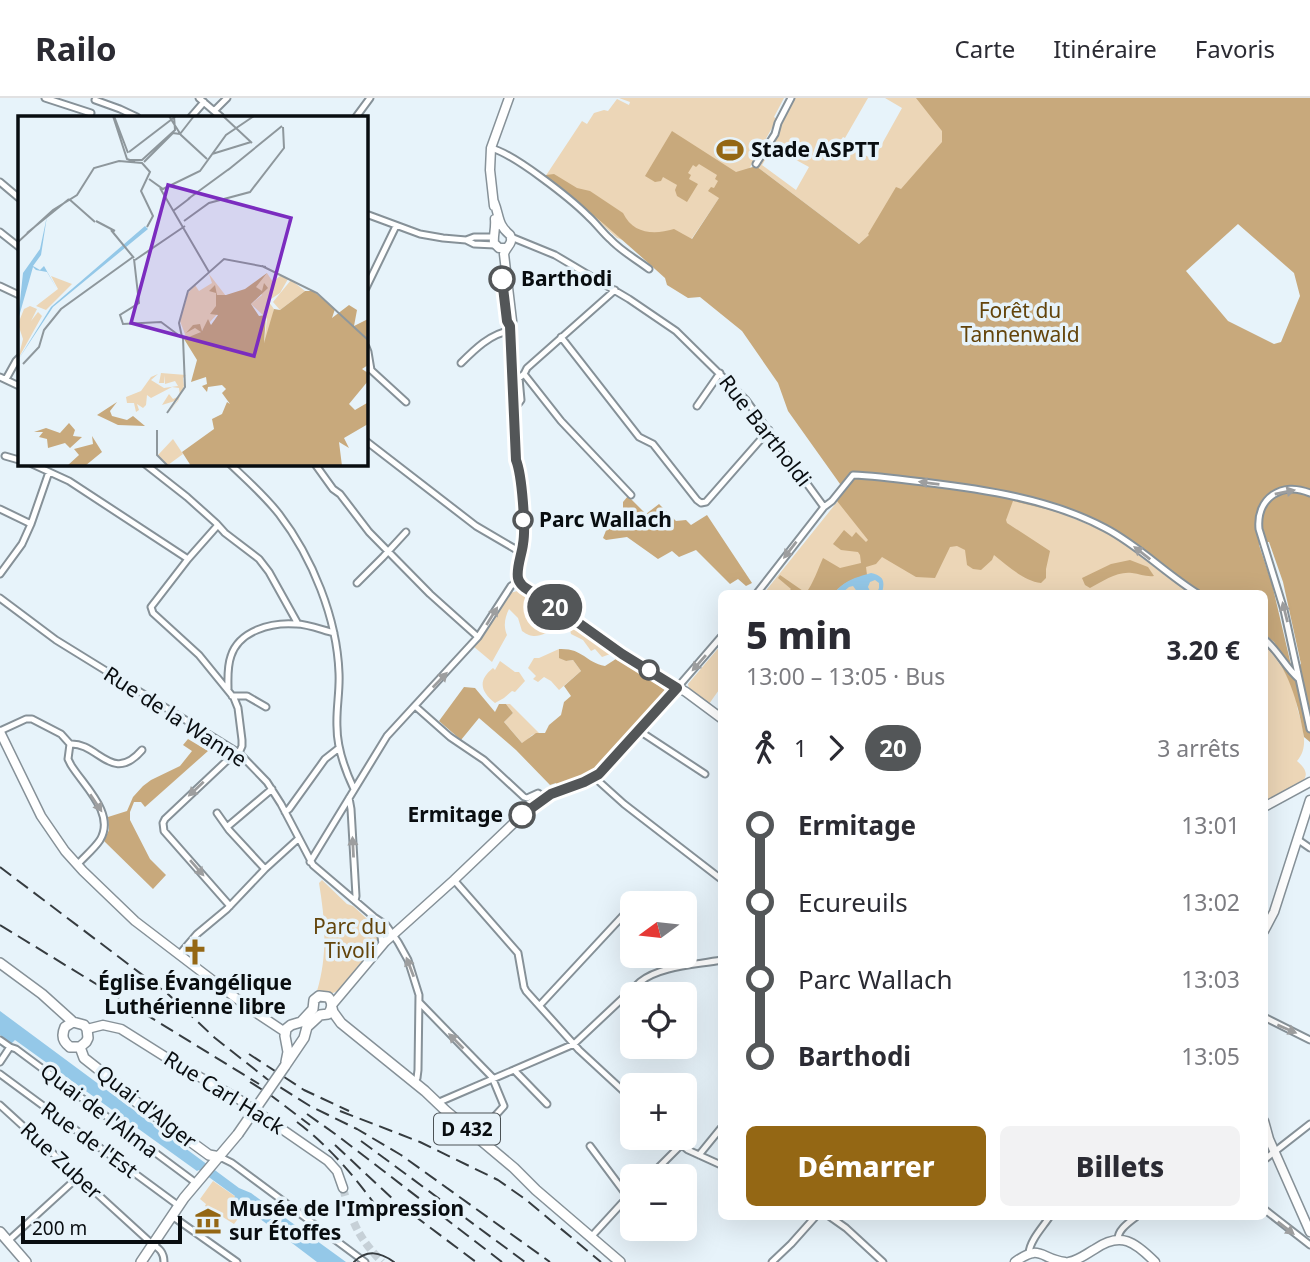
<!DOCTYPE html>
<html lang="fr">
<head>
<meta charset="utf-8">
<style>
  body { margin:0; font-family:"Noto Sans",sans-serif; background:#f2f2f3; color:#2b2b33; height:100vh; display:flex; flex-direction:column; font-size:26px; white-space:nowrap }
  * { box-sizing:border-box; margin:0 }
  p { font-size:23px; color:#7c7c81 }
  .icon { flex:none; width:38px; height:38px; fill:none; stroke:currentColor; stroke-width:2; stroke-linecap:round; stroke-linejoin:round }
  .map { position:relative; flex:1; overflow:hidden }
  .drawer { position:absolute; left:718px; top:492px; width:550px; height:630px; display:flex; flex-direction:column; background:#fff; border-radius:10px; box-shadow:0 7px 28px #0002 }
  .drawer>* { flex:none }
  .badge { padding:0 14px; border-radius:23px; font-size:24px; line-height:46px }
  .needle { width:46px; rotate:255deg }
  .buttons { position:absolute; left:620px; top:793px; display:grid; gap:14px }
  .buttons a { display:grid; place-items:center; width:77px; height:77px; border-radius:10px; background:#fff; box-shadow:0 7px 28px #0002; font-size:35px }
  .scale { position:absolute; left:21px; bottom:18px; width:161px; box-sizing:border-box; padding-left:7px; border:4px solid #090d10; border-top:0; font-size:19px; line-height:24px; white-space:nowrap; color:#090d10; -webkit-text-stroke:5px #e7f3fa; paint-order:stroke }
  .map>.badge { position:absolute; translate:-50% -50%; box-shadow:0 0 0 4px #fff }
  .legs { display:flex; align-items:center; gap:10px; height:77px; padding:0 28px; font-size:23px }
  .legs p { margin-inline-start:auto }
  .summary { display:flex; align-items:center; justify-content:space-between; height:119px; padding:0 28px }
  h1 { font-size:38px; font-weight:800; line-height:52px }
  .cta { display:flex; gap:14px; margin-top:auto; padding:14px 28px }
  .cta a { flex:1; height:80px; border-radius:10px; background:#946714; color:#fff; font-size:28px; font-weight:800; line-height:80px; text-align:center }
  .cta a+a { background:#f2f2f3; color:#2b2b33 }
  ul { padding:0 28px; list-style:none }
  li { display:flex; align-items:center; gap:24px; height:77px; font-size:26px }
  li i { display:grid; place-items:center; width:10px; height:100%; margin:0 9px; background:currentColor }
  li i::after { content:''; width:18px; height:18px; margin:-9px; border:5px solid; border-radius:50%; background:#fff }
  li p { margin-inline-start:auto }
  li:first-child i { background:linear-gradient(#0000 50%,currentColor 0) }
  li:last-child i { background:linear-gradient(currentColor 50%,#0000 0) }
  header { display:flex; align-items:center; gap:42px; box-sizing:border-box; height:98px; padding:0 35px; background:#fff; border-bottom:2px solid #e1e1e2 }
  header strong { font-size:33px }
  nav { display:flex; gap:38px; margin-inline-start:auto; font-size:24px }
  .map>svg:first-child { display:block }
</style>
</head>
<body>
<header>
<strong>Railo</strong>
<nav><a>Carte</a><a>Itinéraire</a><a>Favoris</a></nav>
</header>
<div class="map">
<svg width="1310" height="1164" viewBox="0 0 1310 1164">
  <rect width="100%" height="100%" fill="#e7f3fa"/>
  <path fill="#ecd6b7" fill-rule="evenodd" d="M619 0H784L774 19 777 21 749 71 736 75 678 161 617 140 572 99 545 79 582 23 587 26 594 15 604 12 608 13 617 1 629 7 630 4Z
    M795 0H868L845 40 843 39 841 42C843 45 859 58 864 59L865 57 873 62 902 10 885 0H917L943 33V44L870 137 859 146 756 68ZM776 51 809 69 796 92 762 67 771 52 774 53Z
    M849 389 976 393 1061 415 1099 431 1115 439 1188 495H764Z
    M521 492 572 525 613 555 602 559 595 551 591 553 583 542 571 536 570 532C566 532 562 532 558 532 542 534 537 544 522 533L518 520 509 511C505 519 503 528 507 537L492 564 473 548 483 539 510 495Z
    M721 547V589L709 606 689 591 688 586Z
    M1264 548C1275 556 1290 580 1294 594 1297 601 1296 609 1299 616 1303 631 1309 650 1297 663 1305 670 1310 677 1301 685L1264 704Z
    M559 551V559L566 563 573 562 581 573 559 592 551 583 544 579 538 584 533 581 536 578 528 570 534 560H539Z
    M500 563 515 574H519L525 583 515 594 512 593 504 600 495 605C481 594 477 583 493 570L495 572Z
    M506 606H510L539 635 532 637 523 646 504 624 513 615Z
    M322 782 347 806 353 808 376 829 379 838 375 849 340 891C333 897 323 897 317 893 328 857 325 821 319 785Z
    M213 1083 236 1099 234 1101 246 1110 234 1126 205 1108 206 1106 200 1101Z"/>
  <path fill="#c8a97c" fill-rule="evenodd" d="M916 0H1310V644L1304 639C1299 610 1289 567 1264 548L1268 550 1275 558 1280 554 1274 544 1264 536V495H1203L1180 481 1165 469 1161 470V474L1189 495H1188C1164 477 1140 455 1115 439 1085 420 1047 411 1013 403L1006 422 1007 425 1050 453 1046 471V480L1041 485C1023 483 1007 467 994 457L992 462 981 472 973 471 967 467 965 452 957 448 950 449 935 480 916 479 882 459 876 466 866 469 867 477C853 481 844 484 834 495H787L791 491 778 480 780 477 806 495C813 486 818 471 823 460L840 470 861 465 860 457 858 454 841 452 833 446 844 432 852 439 856 434 866 444 868 442 837 403 845 393 788 313 778 285 742 233 700 199 688 200 667 187 665 180C626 145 587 110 545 79L546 77 554 76 577 90 590 93 623 115C633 136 654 137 674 131L692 141 719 100 708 93 711 89 714 90 718 83 715 81 717 77 699 66 696 69 693 67 688 75 691 77 689 81 698 86 687 104 677 98 675 92 677 87 663 79 661 83 655 84 645 78 672 33 736 74 756 68 859 146 869 137 868 136 896 89 901 91 942 44V33ZM1238 126 1294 175 1300 198 1281 244 1274 246 1228 223 1186 173ZM1263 444H1269L1283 484 1301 566 1296 569 1291 567 1272 486 1259 447Z
    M628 398 646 416 659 406 676 423 686 422 691 427 707 417 752 485 746 488 738 481 730 486 696 452 679 459 672 453 658 461 627 439 606 442 603 440 609 425 623 417V404Z
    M1130 462 1148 469 1154 478C1146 479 1140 476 1132 475 1117 473 1103 483 1090 490L1085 487 1082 480 1111 466Z
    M559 551C583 550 585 564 605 568L619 559 666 593 667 595 602 666 584 680 558 689 556 685 550 687 516 652 479 620 461 642 439 623 464 589 475 590 495 614 499 606H506L513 615 504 624 522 645 536 635H545L549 627 561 617 564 604 571 598 564 588 581 573 573 562 566 563 559 560Z
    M188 641 208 653 145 709 141 704H134L130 714V722L150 761 166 777 153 791 104 743 109 732 108 719 127 713 133 699 143 688 151 682 180 668 192 653 183 647Z"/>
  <path fill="#94c8e8" d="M871 475C884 478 885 483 882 495H877L879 490V485L875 482 870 484 868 489 871 495H858L853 488 849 489 842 495H834C846 482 854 480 871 475Z
    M0 913 239 1090 251 1095 346 1164H317L234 1101 235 1098 199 1072 197 1073 15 942 11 946 0 937Z"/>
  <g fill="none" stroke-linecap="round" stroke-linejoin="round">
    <path stroke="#c6d0d7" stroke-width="8" stroke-dasharray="8 4" stroke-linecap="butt" d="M343 1090C352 1124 357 1138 382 1164"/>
    <g stroke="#869198" stroke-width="9">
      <path id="street" d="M45 0 91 15
        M199 0 221 19
        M95 2 120 11 137 19
        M214 13 227 0
        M191 19 204 4
        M356 19 370 0
        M491 50C514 56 570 100 588 118 596 125 602 134 610 141 621 153 636 161 649 171
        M756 66 775 36 778 25 791 0
        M0 84 19 100
        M366 116 420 136 443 140 466 142 474 146 495 147
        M0 134 19 149
        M511 139 555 157 629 201 676 233 746 302 824 409
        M466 142 474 139H494
        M0 188 19 197
        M366 190 396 128
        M561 239 639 339 653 346 697 402 701 405 706 404 769 332
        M366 249 368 254 371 272 406 304
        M461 265C474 252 491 235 510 233
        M524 276 561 323 631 397
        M0 279 19 288
        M6 281 16 263 19 260
        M514 306H518L521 302 519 280 524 276 527 270 615 192
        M697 308 720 275
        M366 343 476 428 522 455
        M5 358 19 362
        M32 366 69 383 188 461
        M145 366 187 399 216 425 225 435 259 461 269 474 298 526
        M230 366C247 382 264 397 279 416 312 459 337 520 339 575 340 593 336 611 337 629 337 650 345 672 354 691
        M315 366 333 391 340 396 369 434 430 496 478 539
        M1310 395C1282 383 1256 400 1259 431L1284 512 1310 631
        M0 411 31 426
        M218 427 188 461 151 509 153 515 199 557 234 600 238 610 242 642V648L239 655
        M0 476 22 446 31 426 49 374
        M357 485 383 459 406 434
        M757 495 824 409 832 403 853 377C876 378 899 381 923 384 982 391 1051 401 1105 430 1138 447 1165 475 1197 495
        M0 500 56 542 239 655 267 684 281 706 313 767 374 819 386 827 398 844 408 862 419 897 418 972 417 980 415 984
        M1264 541C1278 552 1285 569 1299 581
        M677 590 721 539
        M228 591C228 581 227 569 231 558 239 533 271 524 296 526 308 526 322 532 334 535
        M232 598H247L266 609
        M415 608 450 639 484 662 524 699 527 700 538 695 545 700
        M638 632 705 676
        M0 633 26 621H32L61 636 70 646
        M70 646 68 661 71 667C84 688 116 716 100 742 94 751 84 759 77 767
        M70 646C98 644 112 687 142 652
        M594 679 624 706 721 781
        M349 700 351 711 356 798 355 803
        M285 714 289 711 325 661 339 650
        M217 715 229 732 265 771
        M227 729 272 691
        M1297 741 1310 750
        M310 764 387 638 478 539 511 488 519 482
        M454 782 518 855 524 889 526 893 579 952 632 1001
        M230 808 164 733 163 725 165 721 236 654
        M376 822 380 831 382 846
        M179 857 197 836 227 811 265 771 298 741
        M419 904 492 979 504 1008 476 1039
        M540 907 632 808
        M1264 919 1310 942
        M0 942 10 949 16 951 196 1085
        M0 964 10 949
        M514 972 547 1006
        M0 976 179 1108
        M437 1005 574 946 640 884C660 868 695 867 721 862
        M0 1007 150 1144C158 1150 164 1153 164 1164
        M673 1040 688 1052 721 1067
        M590 1048 628 1099
        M699 1057 721 1030
        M220 1059 232 1065 365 1164
        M1264 1062 1310 1026
        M650 1078 681 1047
        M1264 1111 1310 1147
        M172 1118 237 1164
        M829 1118 846 1130 883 1164
        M591 1139 623 1104 632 1096
        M1118 1141C1118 1131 1130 1124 1137 1118
        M8 1143 78 1079
        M1029 1155C1030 1142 1043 1129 1050 1118
        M772 1164 791 1146 816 1118"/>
    </g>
    <g stroke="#869198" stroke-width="11">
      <path id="secondary" d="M494 104C500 119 497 126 510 137 514 146 506 148 504 156L512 223 510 228 514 306C512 323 513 354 519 369 522 391 527 426 523 447 521 461 513 478 524 489L581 526 622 556 686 594 721 620
        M494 108 490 72 491 50 509 0
        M495 121C496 130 493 138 494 145L499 150H506
        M0 634 41 718 65 753 83 773 135 823 249 910 285 934
        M1264 709 1310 684
        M1264 833 1274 814 1310 702
        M332 907 385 844 454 782 518 721 551 696 587 683 599 676 677 590
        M87 931 103 927 121 931 175 965 237 1000 328 1063 337 1073 343 1090
        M1264 1023 1269 1041 1310 1134
        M1015 1164C1041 1145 1040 1161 1065 1164
        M1069 1164C1079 1162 1086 1156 1095 1151 1121 1133 1135 1144 1155 1164"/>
    </g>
    <g stroke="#869198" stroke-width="12">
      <path id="primary" d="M0 865 42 896 73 924 84 927 87 931 88 940 86 944 80 949H70C63 944 61 938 65 929L73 924
        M332 910 333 914 341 925 425 993 446 1013 514 1070 536 1092 620 1164
        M80 949 84 960 122 990 135 1003 209 1057 220 1059
        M286 964 288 954 285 938 286 931 291 927 301 924 313 911
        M285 968 304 940 307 929 320 917 328 916C333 910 333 904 328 899L319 898 314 902 313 911
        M0 1134 26 1164
        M141 1164 184 1100 238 1036"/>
    </g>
    <use href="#street" stroke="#fff" stroke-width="5"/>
    <use href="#secondary" stroke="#fff" stroke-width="8"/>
    <use href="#primary" stroke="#fff" stroke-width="9"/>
    <path stroke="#363c40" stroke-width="2" d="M354 1164C367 1151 380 1154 394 1164"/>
    <path stroke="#363c40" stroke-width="2" stroke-dasharray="14 7" stroke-linecap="butt" d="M0 769 169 897 215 940 267 981 310 1008 357 1031 401 1057 550 1164
      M0 827 259 986
      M249 956 304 992 349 1013
      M250 984 269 996 310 1027
      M340 1013 420 1044 498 1082 525 1101 601 1164
      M307 1016 338 1038 502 1164
      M297 1024C330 1049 357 1081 381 1115
      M361 1043 525 1164
      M335 1047 396 1104 476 1164"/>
    <g stroke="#869198" stroke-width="12" stroke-linecap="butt">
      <path id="primary-bridge" d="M238 1036 285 968"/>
    </g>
    <use href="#primary-bridge" stroke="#fff" stroke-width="9"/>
  </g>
  <defs><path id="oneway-solid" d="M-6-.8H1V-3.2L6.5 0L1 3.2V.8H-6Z" transform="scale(1.75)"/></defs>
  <g fill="#9d9e9f">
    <use href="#oneway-solid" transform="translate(929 385) rotate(-173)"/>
    <use href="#oneway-solid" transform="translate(1285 394) rotate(-12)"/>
    <use href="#oneway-solid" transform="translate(790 452) rotate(128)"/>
    <use href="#oneway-solid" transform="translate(1142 455) rotate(-142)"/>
    <use href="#oneway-solid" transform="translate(1285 514) rotate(-104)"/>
    <use href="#oneway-solid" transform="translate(492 518) rotate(-58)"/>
    <use href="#oneway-solid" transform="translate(699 565) rotate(131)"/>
    <use href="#oneway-solid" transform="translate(440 582) rotate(-46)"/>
    <use href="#oneway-solid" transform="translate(196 691) rotate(137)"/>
    <use href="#oneway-solid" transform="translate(96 705) rotate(56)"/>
    <use href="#oneway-solid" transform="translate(353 749) rotate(-93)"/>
    <use href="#oneway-solid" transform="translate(197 770) rotate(49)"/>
    <use href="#oneway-solid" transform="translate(410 869) rotate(-111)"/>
    <use href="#oneway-solid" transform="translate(1287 931) rotate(23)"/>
    <use href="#oneway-solid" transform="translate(456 943) rotate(-135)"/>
    <use href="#oneway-solid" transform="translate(1286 1130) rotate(38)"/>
  </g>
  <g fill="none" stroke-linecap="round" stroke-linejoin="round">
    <g stroke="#fff" stroke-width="16">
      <path id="line-1" d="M502 181 507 223 510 228 516 362C522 377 526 430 523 446 522 456 516 470 518 480 519 485 521 486 524 489L580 526 622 556 677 590 599 676 584 684 551 696 522 717"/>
    </g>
    <use href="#line-1" stroke="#535658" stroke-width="10"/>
  </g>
  <defs>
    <g id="stadium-bare" transform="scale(2.1)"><path d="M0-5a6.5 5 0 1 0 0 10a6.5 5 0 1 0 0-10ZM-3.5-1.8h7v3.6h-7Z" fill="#946714" stroke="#e7f3fa" stroke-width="2.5" paint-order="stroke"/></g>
    <g id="church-bare" transform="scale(2.1)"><path d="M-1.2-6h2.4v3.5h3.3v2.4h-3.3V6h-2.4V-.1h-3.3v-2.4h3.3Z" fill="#946714" stroke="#e7f3fa" stroke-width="2.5" paint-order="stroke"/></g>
    <g id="museum-bare" transform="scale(2.1)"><path d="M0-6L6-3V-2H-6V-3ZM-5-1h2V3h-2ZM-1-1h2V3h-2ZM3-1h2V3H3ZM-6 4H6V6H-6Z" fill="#946714" stroke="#e7f3fa" stroke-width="2.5" paint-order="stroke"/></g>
  </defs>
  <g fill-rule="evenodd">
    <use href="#stadium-bare" x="730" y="52"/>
    <use href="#church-bare" x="195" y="854"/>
    <use href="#museum-bare" x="208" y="1123"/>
  </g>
  <g fill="#fff" stroke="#535658" stroke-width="3.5">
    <circle cx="502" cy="181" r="12"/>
    <circle cx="523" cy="422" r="9"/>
    <circle cx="649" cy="572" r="9"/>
    <circle cx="522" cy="717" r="12"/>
  </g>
  <g text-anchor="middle" stroke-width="7" stroke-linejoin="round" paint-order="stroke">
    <rect fill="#e7f3fa" stroke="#4c5256" stroke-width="2" x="434" y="1015.5" width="66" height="31" rx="5"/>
    <g font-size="19" font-weight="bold" fill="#090d10">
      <text x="467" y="1038">D 432</text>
    </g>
    <g font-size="21" font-weight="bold" fill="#090d10" stroke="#e7f3fa" text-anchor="start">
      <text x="751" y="59">Stade ASPTT</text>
      <text x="195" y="892" text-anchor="middle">Église Évangélique<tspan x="195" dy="24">Luthérienne libre</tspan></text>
      <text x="229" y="1118">Musée de l'Impression<tspan x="229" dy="24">sur Étoffes</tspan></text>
    </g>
    <g font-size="21" font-weight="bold" fill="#090d10" stroke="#e7f3fa" text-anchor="start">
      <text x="521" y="188">Barthodi</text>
      <text x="539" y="429">Parc Wallach</text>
      <text x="503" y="724" text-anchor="end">Ermitage</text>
    </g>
    <g font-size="21" fill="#63440b" stroke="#e7f3fa">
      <text x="1020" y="220">Forêt du<tspan x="1020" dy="24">Tannenwald</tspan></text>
      <text x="350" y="836">Parc du<tspan x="350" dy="24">Tivoli</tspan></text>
    </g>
    <g font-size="21" fill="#090d10" stroke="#e7f3fa">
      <text transform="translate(765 333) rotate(52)" y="7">Rue Bartholdi</text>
      <text transform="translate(175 619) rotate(33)" y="7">Rue de la Wanne</text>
      <text transform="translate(224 995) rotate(32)" y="7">Rue Carl Hack</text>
      <text transform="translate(146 1009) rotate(38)" y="7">Quai d'Alger</text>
      <text transform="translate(99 1013) rotate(37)" y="7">Quai de l'Alma</text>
      <text transform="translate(89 1042) rotate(36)" y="7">Rue de l'Est</text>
      <text transform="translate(61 1063) rotate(43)" y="7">Rue Zuber</text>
    </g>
  </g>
  <g transform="translate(18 18)">
    <rect width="350" height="350" fill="#e7f3fa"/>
    <path d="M249 157 255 166 263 159 270 163 262 177 250 185 256 193 252 218 246 227 249 203 233 188 244 179 236 169ZM191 158 208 180 204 193 179 220 168 221 162 205 170 177 177 169 181 175 194 167ZM33 160 54 168 28 194 18 190 40 173ZM273 164 287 175 262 194 255 186ZM12 190 19 193 13 205 20 196 24 200 0 243 5 223 0 208 6 193ZM143 257 168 259 165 262 166 270 160 285 150 297 160 284 144 289 151 278 155 283 162 280 161 272 154 271 133 282 129 279 128 289 125 292 119 288 121 294 118 296 116 287H109L108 281 123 275 133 261 140 258 133 264 146 272 160 270 157 265 147 268 146 259V267H141ZM155 323 165 338 150 349 140 339Z" fill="#ecd6b7"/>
    <path d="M249 157 238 171 244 175 246 167 250 172 233 188 241 200 248 199 246 227 256 193 262 194 287 175H295L317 193 314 202 331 189 339 194 336 210 350 203V249L344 253 350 257V265L331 288 337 294 349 287 350 308 326 322 331 332 321 326 324 350H173L164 336 196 313 194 303 204 298 209 286 212 288 204 277 208 273 204 269 190 271 189 276 184 270 189 268 188 261 173 266 179 244 166 223 183 216 177 212 168 217 175 209 182 208 184 215 190 203 193 209 200 199 192 198 198 190V177L191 175 197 169 199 179H208L227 173ZM99 286 92 295 94 300 109 304 115 300 127 310 100 309 79 299ZM51 307 57 314 55 320 64 321 52 332 47 327 30 332 29 323 21 321 25 316H16L28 312 42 317ZM74 320 84 336 67 350H49L61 339 56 333 75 328Z" fill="#c8a97c"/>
    <path d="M29 100 23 139 15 150 22 154 26 150 39 173 29 156 18 154 15 151 0 204 5 157 22 133ZM127 110 130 113 35 191 0 244 33 191Z" fill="#94c8e8"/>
    <path fill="none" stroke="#8e979c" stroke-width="2" d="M95 0 109 43 117 46M96 0 110 37M151 0 163 19 189 43M205 0 234 27M162 18 176 0M111 36 158 0M194 38 233 26M112 44H124L157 14 156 0M126 46 155 17 162 18M210 54 264 10M131 63 145 73 182 55 208 19 236 0M142 72 191 156M51 83 77 106M170 83 211 53M155 95 172 82M78 105 97 115M166 105 191 87 232 76 266 32 265 11M93 114 116 142M9 117 51 83M0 126 35 94 59 79 76 52 101 45 124 47 132 56 123 75 135 100 129 111M116 143 121 187 102 199 105 208 143 206 163 221M117 144 167 110M244 150 299 177 350 224M164 221 161 207 170 175 206 143 248 151M5 248 21 231 26 214 43 193 115 141M149 297 167 271 165 222M139 314V339L150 350"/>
    <path fill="#7b2cbf" fill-opacity="0.15" stroke="#7b2cbf" stroke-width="3.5" d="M150 69 273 102 236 240 113 207Z"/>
    <rect width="350" height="350" fill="none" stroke="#090d10" stroke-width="3.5"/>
  </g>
</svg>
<div class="buttons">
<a><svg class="needle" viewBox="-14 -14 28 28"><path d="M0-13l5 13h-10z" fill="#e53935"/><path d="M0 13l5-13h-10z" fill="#7c7c81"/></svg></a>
<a><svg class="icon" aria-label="locate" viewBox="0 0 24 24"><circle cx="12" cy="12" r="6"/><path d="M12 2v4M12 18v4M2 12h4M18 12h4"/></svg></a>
<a>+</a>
<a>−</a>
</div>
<div class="scale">200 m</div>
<b class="badge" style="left:555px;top:509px;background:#535658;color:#fff">20</b>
<section class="drawer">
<div class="summary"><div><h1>5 min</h1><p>13:00 – 13:05 · Bus</p></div><b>3.20 €</b></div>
<div class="legs"><svg class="icon" aria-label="walk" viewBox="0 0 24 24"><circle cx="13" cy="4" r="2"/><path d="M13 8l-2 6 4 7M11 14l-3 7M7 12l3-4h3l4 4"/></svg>1<svg class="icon" aria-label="forward" viewBox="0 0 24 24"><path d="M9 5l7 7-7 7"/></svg><b class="badge" style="background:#535658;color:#fff">20</b><p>3 arrêts</p></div>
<ul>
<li><i style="color:#535658"></i><b>Ermitage</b><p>13:01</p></li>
<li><i style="color:#535658"></i><span>Ecureuils</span><p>13:02</p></li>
<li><i style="color:#535658"></i><span>Parc Wallach</span><p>13:03</p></li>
<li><i style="color:#535658"></i><b>Barthodi</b><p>13:05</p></li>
</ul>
<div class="cta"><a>Démarrer</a><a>Billets</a></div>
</section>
</div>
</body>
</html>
